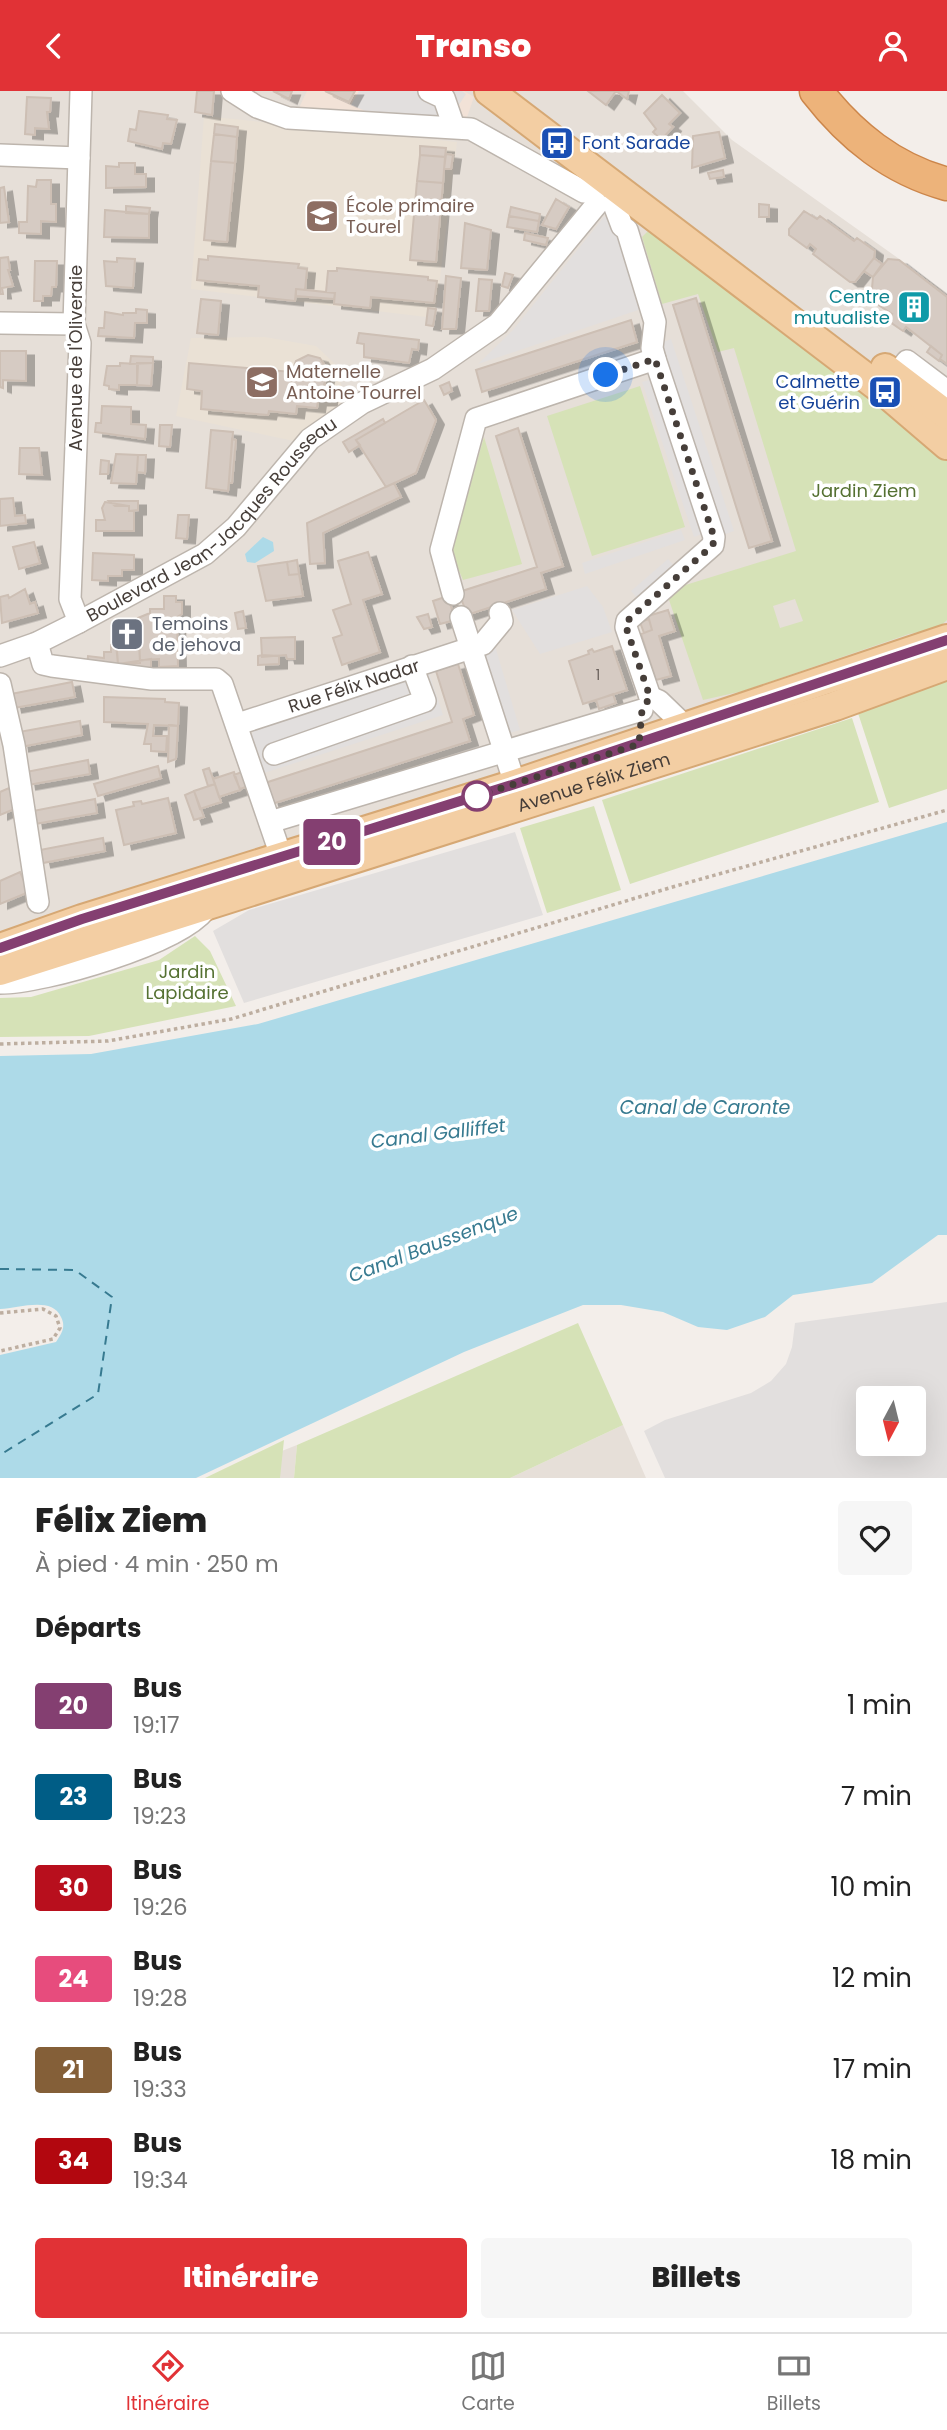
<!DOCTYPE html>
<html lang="fr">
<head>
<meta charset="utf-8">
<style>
  body { margin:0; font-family:Poppins,sans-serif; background:#f6f6f6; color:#222; height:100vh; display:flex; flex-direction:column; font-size:26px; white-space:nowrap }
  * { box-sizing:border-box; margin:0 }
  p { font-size:23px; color:#767676 }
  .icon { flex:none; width:38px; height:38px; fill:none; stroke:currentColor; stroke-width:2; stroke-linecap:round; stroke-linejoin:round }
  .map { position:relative; height:1387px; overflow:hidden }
  .side { display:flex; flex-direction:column; background:#fff; flex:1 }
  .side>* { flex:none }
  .badge { padding:0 14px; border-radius:5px; font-size:24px; line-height:46px }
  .needle { width:46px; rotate:187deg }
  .buttons { position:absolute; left:856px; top:1295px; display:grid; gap:14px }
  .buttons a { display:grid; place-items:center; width:70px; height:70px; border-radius:7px; background:#fff; box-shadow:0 7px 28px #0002; font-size:35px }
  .you { position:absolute; width:35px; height:35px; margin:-18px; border:5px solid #fff; border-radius:50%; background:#1a73e8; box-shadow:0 0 0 10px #1a73e833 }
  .map>.badge { position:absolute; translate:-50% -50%; box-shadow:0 0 0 4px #fff }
  h2 { padding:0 35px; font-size:26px; line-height:63px }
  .round { display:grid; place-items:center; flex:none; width:74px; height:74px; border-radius:7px; background:#f6f6f6 }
  .overview { display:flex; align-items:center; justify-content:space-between; height:119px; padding:0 35px }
  h1 { font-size:33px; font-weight:800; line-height:52px }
  .button { display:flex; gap:14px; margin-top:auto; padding:14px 35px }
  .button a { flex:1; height:80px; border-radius:7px; background:#e13236; color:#fff; font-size:28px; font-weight:800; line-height:80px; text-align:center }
  .button a+a { background:#f6f6f6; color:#222 }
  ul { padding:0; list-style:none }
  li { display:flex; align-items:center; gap:21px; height:91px; padding:0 35px }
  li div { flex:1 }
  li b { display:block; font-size:26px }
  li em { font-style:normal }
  li .badge { min-width:77px; font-weight:700; text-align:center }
  header { display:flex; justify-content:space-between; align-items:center; height:91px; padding:0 35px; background:#e13236; color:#fff; font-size:32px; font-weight:800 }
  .tabs { display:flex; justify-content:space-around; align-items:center; height:98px; border-top:2px solid #e0e0e0; background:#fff; font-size:19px; color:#767676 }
  .tabs a { display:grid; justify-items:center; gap:4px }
  .tabs .current { color:#e13236 }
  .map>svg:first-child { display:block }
</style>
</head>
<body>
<header><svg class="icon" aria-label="back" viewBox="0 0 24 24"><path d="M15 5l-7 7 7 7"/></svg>Transo<svg class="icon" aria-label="person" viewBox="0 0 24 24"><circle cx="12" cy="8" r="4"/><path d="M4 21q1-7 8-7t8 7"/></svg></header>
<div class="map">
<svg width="947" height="1387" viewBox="0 0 947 1387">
  <defs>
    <filter id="shadow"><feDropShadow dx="8" dy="4.5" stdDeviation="0" flood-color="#0004"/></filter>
  </defs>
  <rect width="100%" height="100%" fill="#f3eeea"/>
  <path fill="#e6dfd8" d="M0 0H683L732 49 947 202V538L0 848Z
    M623 1334 646 1387H510Z
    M297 1354 294 1387H214Z"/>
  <path fill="#f2e2d7" d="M307 0H464L474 6 465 32 297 21Z"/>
  <path fill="#eae1d5" d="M204 25 457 51 435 227 191 198Z
    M265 246 316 255 335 273 346 309 294 350 176 325 191 247Z"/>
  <path fill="#d6e2b7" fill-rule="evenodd" d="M650 138 947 364V529L938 537 909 543 743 600 703 609 666 500 796 460 734 257 718 261 698 203 662 213 642 146ZM795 508 803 530 780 537 773 515Z
    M640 295 685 436 592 465 547 325Z
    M484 346 522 473 463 489 451 461Z
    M947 588V698L889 717 857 619Z
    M852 627 879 711 630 793 602 709Z
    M594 715 621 799 547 822 520 737Z
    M195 845 210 860 236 915 89 945 0 946V907L31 906 159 869Z
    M578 1232 623 1334 510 1387H294L297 1354Z
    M284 1349 280 1387H205Z"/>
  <path fill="#e2dfde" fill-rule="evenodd" d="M359 0H462L466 3 455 20 457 26 384 28 351 14Z
    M604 126 612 127 644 217 478 273 513 239Z
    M671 248 734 440 723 444 661 252Z
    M656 287 708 441 694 446 642 291Z
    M681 439 685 449 585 483 582 472Z
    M668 468 675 476 638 508 631 500Z
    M587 495 603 516 612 541 540 563 512 519Z
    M495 555 520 639 506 643 481 559Z
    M429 582 443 624 261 683 250 650 254 638Z
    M515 741 543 824 244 912 213 840 249 819Z
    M947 1211V1387H665L644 1340 665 1329 751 1302 771 1290 786 1273 792 1256 795 1232ZM868 1307H914V1353H868Z"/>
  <path fill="#addae8" d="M263 446 273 451 274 460 255 472 247 471 245 463Z
    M947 731V1144H938L872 1192 793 1204 765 1226 727 1239 698 1236 663 1221 621 1214H583L464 1261 196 1387H0V1264L56 1251C62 1242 66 1236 61 1226 52 1205 19 1217 0 1218V965L91 963 258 933Z"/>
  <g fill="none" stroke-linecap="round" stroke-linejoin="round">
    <path stroke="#377a90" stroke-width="2" stroke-dasharray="9 7" stroke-linecap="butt" d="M0 1178 75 1179 112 1206 98 1303 0 1364"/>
  </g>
  <path fill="#d6cbc3" stroke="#cdbfb4" stroke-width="2" filter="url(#shadow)" d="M197 0H214L212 24 195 21Z
    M273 0H292L289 8Z
    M325 0H355L349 11Z
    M588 0H629L627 8 616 0 606 14Z
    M662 4 680 22 669 33 673 36 661 49 653 41 656 38 644 22Z
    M27 6 51 7 50 21H47L49 38 35 37V44L25 43Z
    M139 20 168 24 167 28 177 29 171 53 163 52 162 58 128 50 130 38 136 39Z
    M215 33 238 36 237 46 214 43Z
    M719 41 725 67 692 77 693 45Z
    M214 43 237 46 235 72 211 70Z
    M420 55 446 57 445 66 420 64Z
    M446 63 453 64 451 78H444Z
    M420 64 445 66 443 92 417 90Z
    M211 70 235 72 227 151 204 149Z
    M119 72H135V83H146V96L106 97V75L119 76Z
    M723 79 724 86 710 88 708 82Z
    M37 89H51V113H56V131L41 130V143L19 142V131H27L28 95 36 96Z
    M417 90 443 92 436 171 410 169Z
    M4 96 9 131 0 132V97Z
    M556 108 569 116 556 138 542 134Z
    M759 113 769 114V126H759Z
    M126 115 150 117 149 123 126 122Z
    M511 116 540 123 539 130 509 125Z
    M105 119 149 123V147L104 146Z
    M804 120 817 128 820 125 854 150 857 147 875 160 874 167 855 191H850L813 163 816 158 810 153 807 157 789 144V138Z
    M509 125 539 130 537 141 507 136Z
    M465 132 491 139 487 179 461 177Z
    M525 142 548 147 546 154 524 149Z
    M208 165 299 173 298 177 307 178 305 199 296 198 295 210 258 206 259 195 197 189 199 168 208 169Z
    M8 166 10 179H8L13 195 2 197 3 203H0V167Z
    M117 167 135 168 133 197 106 195 104 170 117 171Z
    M874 167 882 173 873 186 864 180Z
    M888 168 899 169 947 206V273L940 268 942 264 906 236 903 240 887 229 892 223 871 209 873 186Z
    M35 170H57L56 196H52L51 205H43V210H34Z
    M337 177 428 186V189L437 190 434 212 371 206 370 217 334 213 335 202 326 201 328 180H337Z
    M505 182 513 184 508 197 502 195Z
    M446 185 461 187 456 238H442Z
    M479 188 492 189 489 220H476Z
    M296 198 335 202 334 208 296 205Z
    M696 207 772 450 749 457 673 214Z
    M201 208 221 210 218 244 197 242Z
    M428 217 436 218 433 235 426 234Z
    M136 218 147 219V232H135L134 247 98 245 99 237H104L105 221 123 224V222H136Z
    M631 229 637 251 482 301 476 279Z
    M359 242 419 249 418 259 412 258 409 272 364 266V253L357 252Z
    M931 255 942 264 939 270 927 261Z
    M0 260H26V290L3 289V297L0 296Z
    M308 264 320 267 328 280 324 294H330L329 310H318L317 317 297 315 296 323 269 320 268 324 201 318 202 300 187 298 189 272 292 281 296 270Z
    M131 265 153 266V272L130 273Z
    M120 272 138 273 137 294H119V299L109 298V295L104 294 107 275H120Z
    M137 272H153L151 295 137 294Z
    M449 291 452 300 444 304 440 295Z
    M424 309 436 329 416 382 386 396 356 349Z
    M102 315 131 316V333L146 334 145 348 95 341 96 332H101Z
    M383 328 385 332 356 349 360 354 349 361 343 351Z
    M160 334H172L170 356 159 355Z
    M518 337 563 475 541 482 546 498 467 524 459 501 537 476 496 345Z
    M211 339 233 341 228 400 206 397Z
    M232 348 236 349 232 392H229Z
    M20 357H39L42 384 19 383Z
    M116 363 138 364 136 393 111 392Z
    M138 364H146L145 382 137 381Z
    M101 369 109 370 108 383H100Z
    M394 392 401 406 323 442 325 472 310 473 307 432Z
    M13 407 15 425 25 424 26 432 0 435V408Z
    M109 410H138V419L129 420V415H115Z
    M105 411 129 415V420H134V440H96V429H105L102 417Z
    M178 424H189L187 448 176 447Z
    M34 451 40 472 19 478 13 456Z
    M368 461 382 503 363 509 380 561 342 574 333 547 342 544 333 519 351 513 338 470Z
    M93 462 134 464V479H122V485H108V490L92 489Z
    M297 469 299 483 289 484 287 471Z
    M287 471 289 484 299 483 303 505 266 510 258 475Z
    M25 498 30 513 35 511 38 522 2 532 0 506 8 504 9 507Z
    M164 505H176V511H182V523L177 526 178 575 159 576V568L140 569 138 527 150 522V518H164Z
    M448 505 455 529 440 533 433 510Z
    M668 519 675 540 659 545 671 585 656 589 641 543 652 539 648 525Z
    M243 520 246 537 238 538 235 522Z
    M428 523 432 536 424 538 417 526Z
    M649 528 652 539 644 542 640 531Z
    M138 531 140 572 118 573 115 532Z
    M295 546V568H287L286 564 262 566 261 547Z
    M111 554H116L118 573 151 568V583L87 576 88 565 104 567V561H111Z
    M612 555 627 599 583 613 569 570 589 563 588 560 592 558 594 561Z
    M262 564 279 565V573L258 574V565Z
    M458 573 474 624 463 628 470 650 272 713 265 692 452 631 436 580Z
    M72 591 75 606 14 617 11 603Z
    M613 603 616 612 599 618 596 609Z
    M104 606 165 608V611L179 612 178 635 154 634 153 645H167L166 661 151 660V653H144L148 633 104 631Z
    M80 630 82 644 21 656 19 641Z
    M169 634 178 635 176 668 168 671Z
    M88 669 90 683 28 694 26 681Z
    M158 675 161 687 98 705 94 693Z
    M209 677 215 693 208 695 203 679Z
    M244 680 249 695 240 698 234 684Z
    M234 681 240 699 219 706 213 688Z
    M215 693 221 711 200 718 194 700Z
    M9 697 17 717 0 724V701Z
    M194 700 204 726 194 729 185 704Z
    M168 707 176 742 124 754 116 719 134 715 133 711 141 710 142 713Z
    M95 708 97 722 35 733 33 720Z
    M103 747 105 760 43 772 40 759Z
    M20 781 29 801 0 813V790Z"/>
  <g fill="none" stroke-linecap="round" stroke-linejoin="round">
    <g stroke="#bdb5ad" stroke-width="24">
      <g id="minor">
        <path d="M232 0 257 16 288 27 471 38 584 101H594"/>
        <path d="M429 0 444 7 454 36"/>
        <path d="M0 64 79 67"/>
        <path d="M613 111 622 135 627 139 655 231 652 257 655 268 714 446 713 454 627 530 626 536 650 606"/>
        <path d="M0 232 74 233"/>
        <path d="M895 285 907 270 947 300"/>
        <path d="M453 503 441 459 476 328 655 268"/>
        <path d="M461 526 515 693"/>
        <path d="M79 531 70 508 80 252 74 233 81 0"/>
        <path d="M37 552 43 573 52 575 152 588H216L222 593 278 756"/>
        <path id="s1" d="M0 565 37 552 79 531 205 463 236 436 310 348 362 312 433 278 498 233 597 113"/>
        <path d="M0 593 14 654 38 811"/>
        <path d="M650 606 659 610 687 637"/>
        <path id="s2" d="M238 633 483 553 502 530 500 522"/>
        <path d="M274 663 425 610 412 575"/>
        <path d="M270 731 642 619"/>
        <path d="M0 892C45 892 177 853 205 819"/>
      </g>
    </g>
    <g stroke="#d6a874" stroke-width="32">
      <g id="major">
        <path d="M489 0 885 301 947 354"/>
        <path d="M885 277 947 324"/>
        <path d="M0 857 82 828 515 693 947 548"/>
        <path id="s3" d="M0 880 835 615 947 574"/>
      </g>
    </g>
    <g stroke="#cc864b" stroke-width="35">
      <path id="highway" d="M816 0C851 45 892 78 947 93"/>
    </g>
    <path stroke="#bdaea0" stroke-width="3.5" stroke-dasharray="3.5 3.5" stroke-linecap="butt" d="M0 953 108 950 231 928 676 795 947 719
      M0 1222 43 1218 56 1225 60 1237 53 1248 0 1260"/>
    <use href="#minor" stroke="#fff" stroke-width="21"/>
    <use href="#major" stroke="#f3cea3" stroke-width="28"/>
    <use href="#highway" stroke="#edb37a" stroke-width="32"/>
  </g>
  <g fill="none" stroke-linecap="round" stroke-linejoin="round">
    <g stroke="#fff" stroke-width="16">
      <path id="line" d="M0 857 82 828 515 693 947 549"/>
    </g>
    <use href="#line" stroke="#843f71" stroke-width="10"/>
    <path stroke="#463e39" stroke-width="7" stroke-dasharray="0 12.6" d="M477 705 639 653 642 619 650 606 626 536 627 530 713 454 714 446 655 268 606 284"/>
  </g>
  <defs>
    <g id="bus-square" transform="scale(1.75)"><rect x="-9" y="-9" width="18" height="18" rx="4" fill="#1a4fb4" stroke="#fff"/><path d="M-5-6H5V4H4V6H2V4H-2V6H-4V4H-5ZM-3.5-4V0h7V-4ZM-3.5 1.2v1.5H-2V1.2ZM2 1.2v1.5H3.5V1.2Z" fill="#fff"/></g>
    <g id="school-square" transform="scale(1.75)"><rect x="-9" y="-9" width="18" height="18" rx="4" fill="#8d6e63" stroke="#fff"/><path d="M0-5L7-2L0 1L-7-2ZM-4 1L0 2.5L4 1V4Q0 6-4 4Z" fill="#fff"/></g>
    <g id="building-square" transform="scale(1.75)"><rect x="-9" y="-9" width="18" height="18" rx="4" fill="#0f9aa8" stroke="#fff"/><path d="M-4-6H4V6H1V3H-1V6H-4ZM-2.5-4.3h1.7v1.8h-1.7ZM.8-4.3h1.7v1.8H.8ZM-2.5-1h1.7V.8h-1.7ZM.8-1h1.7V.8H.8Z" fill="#fff"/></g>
    <g id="church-square" transform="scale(1.75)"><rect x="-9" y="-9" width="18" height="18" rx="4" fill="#6b7280" stroke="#fff"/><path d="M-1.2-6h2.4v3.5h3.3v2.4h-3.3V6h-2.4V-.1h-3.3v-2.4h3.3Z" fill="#fff"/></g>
  </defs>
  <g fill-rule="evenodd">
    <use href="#bus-square" x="557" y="52"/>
    <use href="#school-square" x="322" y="125"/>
    <use href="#building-square" x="914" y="216"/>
    <use href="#school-square" x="262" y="291"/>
    <use href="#bus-square" x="885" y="301"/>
    <use href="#church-square" x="127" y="543"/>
  </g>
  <circle fill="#fff" stroke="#843f71" stroke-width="3.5" cx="477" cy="705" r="14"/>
  <g text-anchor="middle" stroke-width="7" stroke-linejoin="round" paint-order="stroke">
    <g font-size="14" fill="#6a615c">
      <text x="598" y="589">1</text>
    </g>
    <g font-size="18" fill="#164399" stroke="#fff" text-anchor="start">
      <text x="582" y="58">Font Sarade</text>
      <text x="860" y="297" text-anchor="end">Calmette<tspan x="860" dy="21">et Guérin</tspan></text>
    </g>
    <g font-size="18" fill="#785e54" stroke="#fff" text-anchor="start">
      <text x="346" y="121">École primaire<tspan x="346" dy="21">Tourel</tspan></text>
      <text x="286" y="287">Maternelle<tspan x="286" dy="21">Antoine Tourrel</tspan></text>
    </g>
    <g font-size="18" fill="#0d838f" stroke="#fff" text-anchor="end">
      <text x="890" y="212">Centre<tspan x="890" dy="21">mutualiste</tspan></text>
    </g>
    <g font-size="18" fill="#463e39" stroke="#fff">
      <text transform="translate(76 267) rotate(-90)" y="6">Avenue de l'Oliveraie</text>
      <text dy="6" stroke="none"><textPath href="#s1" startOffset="256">Boulevard Jean-Jacques Rousseau</textPath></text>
      <text dy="6" stroke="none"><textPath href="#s2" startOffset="122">Rue Félix Nadar</textPath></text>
      <text dy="6" stroke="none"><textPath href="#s3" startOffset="623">Avenue Félix Ziem</textPath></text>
    </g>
    <g font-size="18" fill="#557132" stroke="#fff">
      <text x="864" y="406">Jardin Ziem</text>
      <text x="187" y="887">Jardin<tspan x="187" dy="21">Lapidaire</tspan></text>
    </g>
    <g font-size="18" fill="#5b616d" stroke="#fff" text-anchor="start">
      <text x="152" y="539">Temoins<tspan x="152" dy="21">de jehova</tspan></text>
    </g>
    <g font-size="19" font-style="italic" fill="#377a90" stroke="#fff">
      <text x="705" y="1023">Canal de Caronte</text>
      <text transform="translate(438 1042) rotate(-7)" y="7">Canal Galliffet</text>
      <text transform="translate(433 1153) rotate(-21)" y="7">Canal Baussenque</text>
    </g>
  </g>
</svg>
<div class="buttons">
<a><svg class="needle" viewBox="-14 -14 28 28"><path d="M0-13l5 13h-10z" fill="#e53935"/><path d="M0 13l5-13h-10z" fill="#767676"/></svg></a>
</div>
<div class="you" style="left:606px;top:284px"></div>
<b class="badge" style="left:332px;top:751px;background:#843f71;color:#fff">20</b>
</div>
<section class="side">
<div class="overview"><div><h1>Félix Ziem</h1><p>À pied · 4 min · 250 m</p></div><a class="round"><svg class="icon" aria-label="heart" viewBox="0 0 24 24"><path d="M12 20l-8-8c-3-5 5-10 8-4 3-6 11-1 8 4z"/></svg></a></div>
<h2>Départs</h2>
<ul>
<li><span class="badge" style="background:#843f71;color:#fff">20</span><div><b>Bus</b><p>19:17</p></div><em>1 min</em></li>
<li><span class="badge" style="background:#005d86;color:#fff">23</span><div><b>Bus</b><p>19:23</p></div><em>7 min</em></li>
<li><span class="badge" style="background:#b80f1d;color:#fff">30</span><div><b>Bus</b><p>19:26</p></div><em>10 min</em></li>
<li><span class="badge" style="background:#e74c7d;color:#fff">24</span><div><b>Bus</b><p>19:28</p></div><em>12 min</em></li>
<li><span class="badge" style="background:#845f38;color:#fff">21</span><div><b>Bus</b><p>19:33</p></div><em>17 min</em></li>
<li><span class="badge" style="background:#b2070f;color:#fff">34</span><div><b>Bus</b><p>19:34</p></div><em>18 min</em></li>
</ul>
<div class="button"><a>Itinéraire</a><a>Billets</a></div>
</section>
<nav class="tabs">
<a class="current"><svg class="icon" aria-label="directions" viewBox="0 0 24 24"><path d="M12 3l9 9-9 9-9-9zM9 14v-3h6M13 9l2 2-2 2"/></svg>Itinéraire</a>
<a><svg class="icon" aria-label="map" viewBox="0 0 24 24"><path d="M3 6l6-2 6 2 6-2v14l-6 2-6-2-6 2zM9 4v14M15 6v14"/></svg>Carte</a>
<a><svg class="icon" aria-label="tickets" viewBox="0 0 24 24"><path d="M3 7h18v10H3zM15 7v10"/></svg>Billets</a>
</nav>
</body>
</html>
